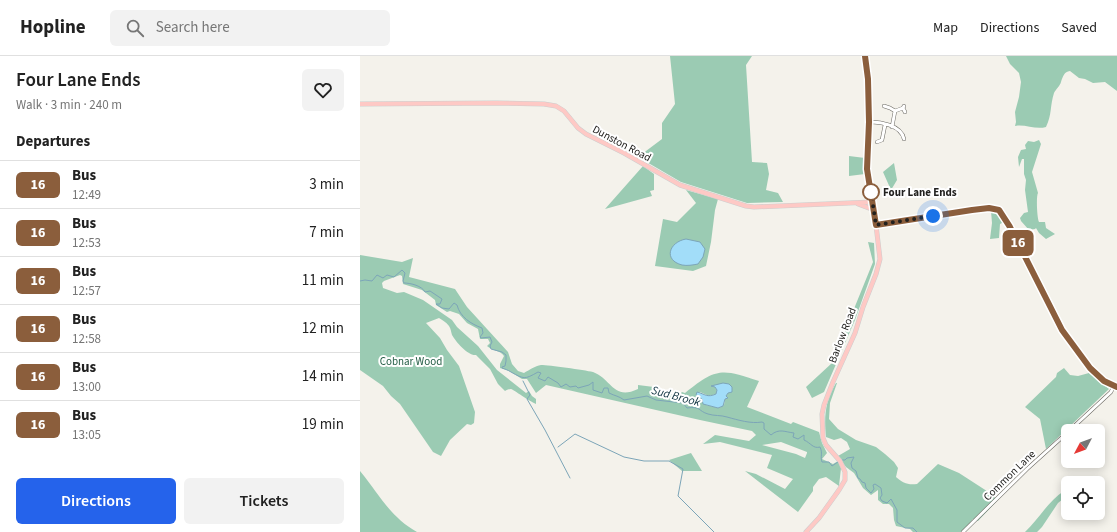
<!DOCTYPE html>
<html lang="en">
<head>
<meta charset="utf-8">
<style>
  body { margin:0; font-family:"Source Sans 3",sans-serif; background:#f2f2f2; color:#222; height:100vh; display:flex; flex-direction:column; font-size:15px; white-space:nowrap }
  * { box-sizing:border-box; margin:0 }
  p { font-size:13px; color:#767676 }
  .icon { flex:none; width:22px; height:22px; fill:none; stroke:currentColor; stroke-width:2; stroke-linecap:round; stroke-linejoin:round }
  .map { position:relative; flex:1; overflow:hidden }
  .details { display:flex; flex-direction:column; background:#fff; width:360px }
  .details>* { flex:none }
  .badge { padding:0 8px; border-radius:6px; font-size:14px; line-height:26px }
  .needle { width:26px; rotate:229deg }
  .buttons { position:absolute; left:701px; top:368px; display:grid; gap:8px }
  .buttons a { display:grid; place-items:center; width:44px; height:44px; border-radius:6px; background:#fff; box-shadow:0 2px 10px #0003; font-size:20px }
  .you { position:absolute; width:20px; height:20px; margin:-10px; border:3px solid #fff; border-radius:50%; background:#1a73e8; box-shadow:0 0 0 6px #1a73e833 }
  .map>.badge { position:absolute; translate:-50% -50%; box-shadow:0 0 0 2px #fff }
  h2 { padding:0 16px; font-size:15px; line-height:36px }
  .round { display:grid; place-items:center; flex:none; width:42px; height:42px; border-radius:6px; background:#f2f2f2 }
  .head { display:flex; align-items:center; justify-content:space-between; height:68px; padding:0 16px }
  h1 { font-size:19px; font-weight:600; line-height:30px }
  .cta { display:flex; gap:8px; margin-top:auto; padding:8px 16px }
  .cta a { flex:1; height:46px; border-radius:6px; background:#2563eb; color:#fff; font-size:16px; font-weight:600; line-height:46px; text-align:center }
  .cta a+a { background:#f2f2f2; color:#222 }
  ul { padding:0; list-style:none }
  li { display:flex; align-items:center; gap:12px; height:48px; padding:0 16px; border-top:1px solid #e0e0e0 }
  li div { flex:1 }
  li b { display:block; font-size:15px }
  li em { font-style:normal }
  li .badge { min-width:44px; font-weight:700; text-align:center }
  header { display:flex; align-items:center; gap:24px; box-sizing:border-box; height:56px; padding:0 20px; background:#fff; border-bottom:1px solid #e0e0e0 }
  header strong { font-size:19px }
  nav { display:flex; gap:22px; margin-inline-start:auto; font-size:14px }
  .search { width:280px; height:36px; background:#f2f2f2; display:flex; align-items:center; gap:10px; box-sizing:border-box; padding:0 14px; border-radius:6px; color:#767676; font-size:15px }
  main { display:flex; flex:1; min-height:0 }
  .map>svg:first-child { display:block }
</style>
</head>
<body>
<header>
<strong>Hopline</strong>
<div class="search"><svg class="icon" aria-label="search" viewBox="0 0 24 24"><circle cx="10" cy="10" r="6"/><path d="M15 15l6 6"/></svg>Search here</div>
<nav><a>Map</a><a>Directions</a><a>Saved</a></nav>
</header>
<main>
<section class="details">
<div class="head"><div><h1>Four Lane Ends</h1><p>Walk · 3 min · 240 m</p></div><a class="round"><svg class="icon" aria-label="heart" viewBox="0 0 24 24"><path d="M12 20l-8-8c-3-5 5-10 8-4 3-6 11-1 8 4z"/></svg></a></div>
<h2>Departures</h2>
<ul>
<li><span class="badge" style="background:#8b5e3c;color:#fff">16</span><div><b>Bus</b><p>12:49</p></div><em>3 min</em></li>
<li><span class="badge" style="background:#8b5e3c;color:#fff">16</span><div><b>Bus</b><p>12:53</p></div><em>7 min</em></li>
<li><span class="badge" style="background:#8b5e3c;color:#fff">16</span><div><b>Bus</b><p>12:57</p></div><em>11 min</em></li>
<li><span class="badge" style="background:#8b5e3c;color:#fff">16</span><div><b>Bus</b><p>12:58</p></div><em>12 min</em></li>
<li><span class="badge" style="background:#8b5e3c;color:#fff">16</span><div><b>Bus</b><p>13:00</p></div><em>14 min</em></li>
<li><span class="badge" style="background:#8b5e3c;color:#fff">16</span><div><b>Bus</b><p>13:05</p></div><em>19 min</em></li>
</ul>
<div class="cta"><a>Directions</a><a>Tickets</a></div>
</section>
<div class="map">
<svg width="757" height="476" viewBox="0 0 757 476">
  <rect width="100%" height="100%" fill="#f4f2eb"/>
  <path fill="#9bcbb3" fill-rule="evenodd" d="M310 0H392L386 9 392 106 407 107 409 118 406 134 418 137 423 146 387 147 321 126 278 101 302 83V67L315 48Z
    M646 0H757V35L745 26 733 27 725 23 719 22 710 15C704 16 703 20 701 26 700 30 696 33 694 37 690 49 692 59 686 71 676 74 665 68 655 70L656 66 655 56 659 41 661 26 659 17 650 8Z
    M679 84 681 88 672 116 678 137C676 140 677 162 679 166H685L686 172 695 178 686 183 679 177 676 172 675 173 669 174 661 165 660 162 664 157 668 156 665 134 666 124 664 118V103H662L659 111 658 101 661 94 666 93 665 89 668 85 674 86Z
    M489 100 505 102V118L489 120Z
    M534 107 537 124 531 134 523 116Z
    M283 110 294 118V134L290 135 292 140 245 153Z
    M326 134 358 143 355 154 351 186 346 210 333 215 295 210 303 163 317 166 336 147Z
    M631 155 641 161 644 166 640 168 639 182 630 183 632 167Z
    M508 186 514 187 515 208 495 264 464 336 452 342 446 331 472 307 513 206Z
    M0 199 42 206 53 202 49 221 95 233 107 251 148 296 152 308 158 315 164 317C169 314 175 310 181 309 189 309 224 314 233 316 252 323 253 345 278 333V329L294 331 301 335 318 340 322 336 325 337C357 311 362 313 399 325L387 351 431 368 433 366 459 376 462 387 467 397 462 403 473 408 478 405 481 412 479 430 466 421 459 423 453 431V435L438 456 385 415 396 418 425 433 433 423 407 412 412 399 360 386 343 388 355 379 389 385 396 379 392 375 340 364 186 329 176 337 167 323H162L149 315 140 312V308L144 300C140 294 132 295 127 290L130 287 128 283H120L118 273 107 267 99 258 90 255 87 256 76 249 75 244 62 234 43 228 42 220 40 219 24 225 22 227 23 232 37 237 44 236 63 244 92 264 97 271 118 290 137 314 166 337 169 335 172 340 176 343V348C169 345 154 334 151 333 148 333 147 334 145 335L138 328 130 313 116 299C108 300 96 286 92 279 91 276 91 273 89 270 86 266 82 264 79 262L66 267 80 282 87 294 99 310 115 356 114 367 111 369 107 368 90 384 81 400 73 396 40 348 31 340 23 330 0 314ZM352 330 370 337H368L366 340 368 342 365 343 364 349 359 352 346 349 339 339 340 336 349 340 356 338 357 334 355 331ZM421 386 447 396V397L445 402 436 398 402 389Z
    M704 312 710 319 718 320 729 317 749 333 686 393 680 363 665 351 696 321 697 317Z
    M476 327H477L470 347 469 363 478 373 496 384 516 391 525 398 534 406 538 412 536 421C543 427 547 429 557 428L578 408 599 417 633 439 637 445 618 465 613 463 603 476H553L550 473 536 470 534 464 533 452 529 448H523L518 444V434L511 439 503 432 494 417 486 411 478 400 490 393 487 386 481 382 474 384 466 381C464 360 465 346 476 327Z
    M331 397 342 415H322L309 404Z
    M0 415C20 439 29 460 57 476H0Z
    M704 435 708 437V439L698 447 682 471 677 476H665C679 463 688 445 704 435Z"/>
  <path fill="#a2ddf9" stroke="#7ca5b8" d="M326 183 340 186 345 193 343 201 338 208C333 209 327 210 322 209 303 204 309 186 326 183Z
    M363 327 369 328 372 331V336L368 337 366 340 368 342 365 343 363 350 358 352 343 348 342 343 336 339 337 336C345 338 347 342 356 338L357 334 355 331 351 330Z"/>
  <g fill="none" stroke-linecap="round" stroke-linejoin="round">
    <path stroke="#7ca5b8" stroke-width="1" d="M0 225 5 224 12 225 17 219 23 222 27 219 34 221 42 214 45 217 43 225 44 227C51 227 62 230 65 236L70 235 82 243 80 248H76L82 252 89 253 94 247 97 249C100 261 111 268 122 272L123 277 120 281 121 282 130 281 132 286 130 290 131 293 142 296 146 299V305L145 310 142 311V312C145 313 148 314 151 316 164 323 164 324 178 316L181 317 178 322 185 325 188 321 198 327 201 331 206 328 210 331 216 330 218 332 229 329 233 326V334L242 337 244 332H248L249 337C255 340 259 340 264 344L287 340 296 344 323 347 327 352C341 350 338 355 348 358 354 360 361 359 367 361 378 364 391 368 402 366L404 367V373L411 379C419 372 425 376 434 377L433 381 438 383 444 379V384C451 387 453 393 460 391 463 397 460 401 462 406H469L472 410 478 406
      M163 325 170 339 167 343 185 374 210 422
      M198 391 215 378 264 401 284 405H309L323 413 318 440 354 476
      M480 404H485L487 402 494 401 491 407 492 412 496 415 498 422 500 423 502 426 505 427 506 432 511 437 514 433 513 429 515 428 521 432 522 439 520 442 522 445 527 447 531 443 537 454V466L545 472H553L557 476"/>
    <g stroke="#6a6862" stroke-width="4">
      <path id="minor" d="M524 50 530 52 535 55
        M544 50 543 52 545 56
        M509 66C521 66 541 69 544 83
        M532 71 535 55 543 52
        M517 86 522 84 525 69
        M709 375 751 336 754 329
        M603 476 667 413 708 376"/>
    </g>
    <g stroke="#cecece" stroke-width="5">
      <path id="major" d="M0 48 136 47 184 48 196 50 204 55 218 72 226 78 264 97 320 129 386 150 394 151 512 146
        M498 148 514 154
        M516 169 612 154 629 152 639 154 650 171 702 274 724 305 736 319 744 325 757 331
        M446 476 459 462 479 434 485 424V416L480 405 466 389 463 382 462 358 464 349 473 326 495 277 503 251 516 218 520 203 516 169 507 113 509 66 507 23 505 0"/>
    </g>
    <use href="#minor" stroke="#fff" stroke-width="3"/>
    <use href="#major" stroke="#fec9c5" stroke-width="4"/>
  </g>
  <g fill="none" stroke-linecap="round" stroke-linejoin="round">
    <g stroke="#fff" stroke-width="9">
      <path id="line" d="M505 0 508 23 509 66 507 113 516 169 612 154 629 152 639 154 650 171 702 274 730 312 744 325 757 331"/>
    </g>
    <use href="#line" stroke="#8b5e3c" stroke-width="6"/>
    <path stroke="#22211f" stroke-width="4" stroke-dasharray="0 7.2" d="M511 136 516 169 573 160"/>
  </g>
  <circle fill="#fff" stroke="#8b5e3c" stroke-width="2" cx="511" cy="136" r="8"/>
  <g text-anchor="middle" stroke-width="4" stroke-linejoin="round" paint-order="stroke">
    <g font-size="11" fill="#22211f" stroke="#fff">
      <text transform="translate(262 87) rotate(28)" y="4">Dunston Road</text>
      <text transform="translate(482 279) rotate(-69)" y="4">Barlow Road</text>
      <text transform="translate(649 419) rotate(-44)" y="4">Common Lane</text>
    </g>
    <g font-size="11" font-weight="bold" fill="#22211f" stroke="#fff" text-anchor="start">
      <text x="523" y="140">Four Lane Ends</text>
    </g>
    <g font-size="11" fill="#255e46" stroke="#fff">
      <text x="51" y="309">Cobnar Wood</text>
    </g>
    <g font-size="12" font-style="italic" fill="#0e3240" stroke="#fff">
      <text transform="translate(316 340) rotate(15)" y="4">Sud Brook</text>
    </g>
  </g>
</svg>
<div class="buttons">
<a><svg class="needle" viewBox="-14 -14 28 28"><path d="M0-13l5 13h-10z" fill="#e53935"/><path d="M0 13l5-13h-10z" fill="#767676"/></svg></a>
<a><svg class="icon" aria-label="locate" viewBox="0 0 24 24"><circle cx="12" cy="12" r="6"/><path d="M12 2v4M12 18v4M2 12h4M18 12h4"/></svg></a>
</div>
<div class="you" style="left:573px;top:160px"></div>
<b class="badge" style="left:658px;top:187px;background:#8b5e3c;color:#fff">16</b>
</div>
</main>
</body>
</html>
